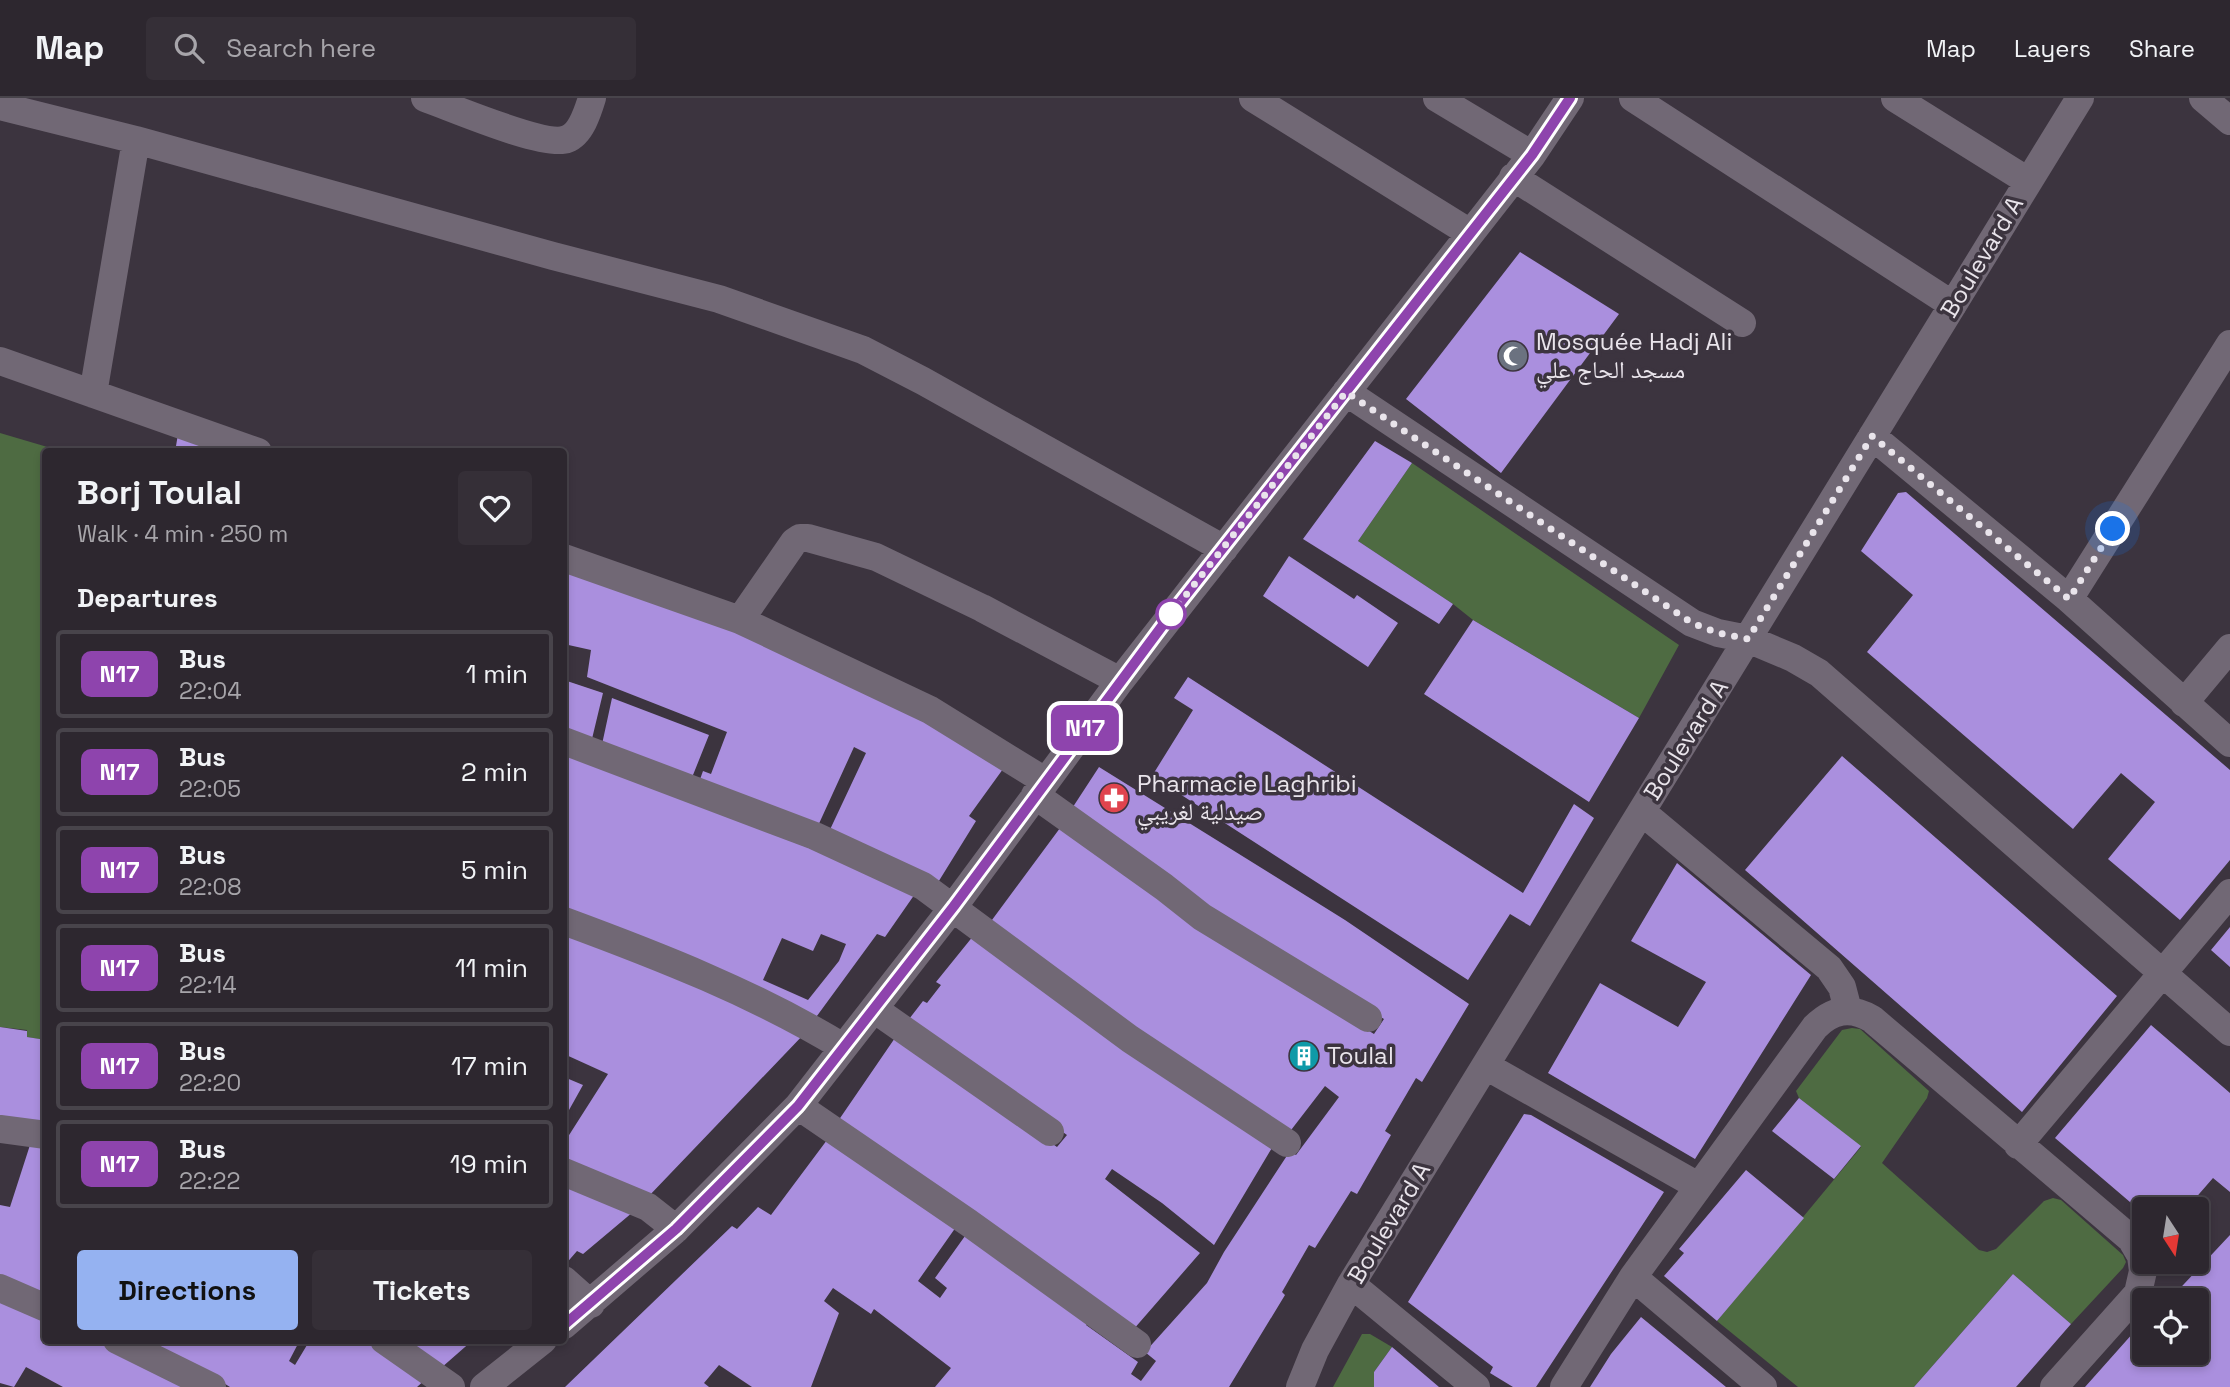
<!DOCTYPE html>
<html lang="en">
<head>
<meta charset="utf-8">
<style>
  body { margin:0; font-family:"Space Grotesk","Noto Naskh Arabic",sans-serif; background:#352f37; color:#f1f3f6; height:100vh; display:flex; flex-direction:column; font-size:26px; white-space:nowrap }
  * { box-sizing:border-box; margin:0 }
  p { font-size:23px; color:#a7a5aa }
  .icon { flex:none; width:38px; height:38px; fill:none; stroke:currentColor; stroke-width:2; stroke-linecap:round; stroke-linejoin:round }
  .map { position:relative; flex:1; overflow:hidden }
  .drawer { position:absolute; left:42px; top:350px; width:525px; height:896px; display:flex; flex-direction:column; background:#2d272f; border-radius:7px; box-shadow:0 4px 10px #0003,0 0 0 2px #48444b }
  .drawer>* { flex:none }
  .badge { padding:0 14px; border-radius:10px; font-size:24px; line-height:46px }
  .needle { width:46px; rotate:168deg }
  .buttons { position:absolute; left:2132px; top:1099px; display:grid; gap:14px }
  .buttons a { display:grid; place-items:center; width:77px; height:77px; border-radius:7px; background:#2d272f; box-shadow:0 4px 10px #0003,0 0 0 2px #48444b; font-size:35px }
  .you { position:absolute; width:35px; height:35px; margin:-18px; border:5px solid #fff; border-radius:50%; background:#1a73e8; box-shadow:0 0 0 10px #1a73e833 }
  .map>.badge { position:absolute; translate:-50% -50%; box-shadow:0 0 0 4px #fff }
  h2 { padding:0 35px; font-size:26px; line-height:63px }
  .round { display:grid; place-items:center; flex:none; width:74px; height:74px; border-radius:7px; background:#352f37 }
  .overview { display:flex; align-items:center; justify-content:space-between; height:119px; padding:0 35px }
  h1 { font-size:33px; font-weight:600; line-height:52px }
  .button { display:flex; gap:14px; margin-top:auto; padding:14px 35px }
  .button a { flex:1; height:80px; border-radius:7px; background:#95b2f1; color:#111; font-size:28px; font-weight:600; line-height:80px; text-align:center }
  .button a+a { background:#352f37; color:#f1f3f6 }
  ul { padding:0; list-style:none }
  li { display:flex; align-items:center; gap:21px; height:88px; margin:0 14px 10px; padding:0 21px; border:4px solid #48444b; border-radius:7px }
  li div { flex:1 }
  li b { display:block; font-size:26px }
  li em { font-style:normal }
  li .badge { min-width:77px; font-weight:700; text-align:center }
  header { display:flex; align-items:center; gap:42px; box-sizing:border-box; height:98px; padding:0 35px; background:#2d272f; border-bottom:2px solid #48444b }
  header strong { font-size:33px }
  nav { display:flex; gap:38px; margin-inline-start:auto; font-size:24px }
  .search { width:490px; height:63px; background:#352f37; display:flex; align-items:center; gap:18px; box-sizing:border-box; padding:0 24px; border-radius:7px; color:#a7a5aa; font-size:26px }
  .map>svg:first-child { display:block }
</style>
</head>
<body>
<header>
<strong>Map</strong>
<div class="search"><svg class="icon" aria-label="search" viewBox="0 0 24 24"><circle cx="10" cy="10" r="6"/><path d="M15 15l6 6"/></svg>Search here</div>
<nav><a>Map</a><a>Layers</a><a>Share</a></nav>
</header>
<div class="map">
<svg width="2230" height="1289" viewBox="0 0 2230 1289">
  <rect width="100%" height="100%" fill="#3c343f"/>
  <path fill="#4e6b42" d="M0 335 61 353 46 354 45 942 27 939V932L0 929Z
    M1412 365 1679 547 1639 620 1473 522 1453 506 1358 443Z
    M1852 930 1860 931 1929 993 1927 1000 1882 1065 1979 1152 1987 1154 1996 1151 2044 1103 2053 1100 2061 1102 2123 1157 2126 1164 2123 1170 2071 1226 2013 1176 1914 1289H1798L1717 1223 1861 1049 1799 1000 1796 993 1842 932Z
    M1362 1236H1370L1392 1249 1374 1274V1289H1333Z"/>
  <path fill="#aa8fde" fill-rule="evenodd" d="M1520 154 1619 216 1501 375 1406 301Z
    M178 336 226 354H175Z
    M1375 343 1412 365 1358 443 1453 506 1439 526 1303 441Z
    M1906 394 2230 672V762L2180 822 2108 761 2155 704 2121 675 2073 731 1867 554 1913 497 1861 453 1898 395Z
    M1289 458 1354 501 1357 497 1398 525 1368 569 1263 498Z
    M564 470 682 511 898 606 1003 671 969 718 976 723 937 786 827 738 866 655 854 649 817 730 698 687 703 673 711 676 727 634 587 579 591 552 564 546Z
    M1473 522 1639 620 1589 704 1424 596Z
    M1188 579 1523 795 1574 706 1594 720 1530 828 1510 816 1468 882 1152 678 1193 612 1174 600Z
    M564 582 603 595 591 645 564 635Z
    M612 600 709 637 691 682 601 651Z
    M564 657 658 690 917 793 885 839 877 836 814 922 564 814ZM821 836 846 846 839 863 808 902 763 882 782 840 813 853Z
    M1842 658 2117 898 2022 1014 1745 772Z
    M1099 669 1345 822 1469 906 1422 984 1416 980 1385 1033 1391 1037 1357 1096 1351 1093 1315 1150 1309 1147 1282 1194 1285 1197 1229 1289H935L951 1270 874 1211 871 1216 833 1190 824 1203 839 1215 811 1289H752L719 1267 704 1285 709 1289H565L732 1128 737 1131 758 1109 771 1117 830 1038 956 1129 918 1183 940 1200 947 1190 935 1180 965 1138 1088 1223 1086 1227 1138 1264 1131 1276 1141 1283 1156 1263 1145 1254 1207 1185 1224 1154 1290 1053 1296 1057 1339 999 1325 988 1288 1036 989 826 1063 726 1209 836 1374 936 1384 921 1204 813 1069 715Z
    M1677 765 1811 877 1695 1061 1548 975 1600 885 1678 929 1706 884 1631 843Z
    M2230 829V869L2211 852Z
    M564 830 805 935 647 1100 564 1063V1045L608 976 564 956Z
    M974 837 1273 1048 1214 1147 1162 1105 1112 1071 1105 1081 1200 1155 1133 1232 836 1026 897 937 1057 1049 1067 1037 906 925 923 903 927 905 941 887 936 884Z
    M2151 927 2230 995V1094L2213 1080 2186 1111H2144V1116L2055 1040Z
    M0 929 27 933V939L46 942V1024L0 1022Z
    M564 979 583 987 564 1021Z
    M1799 1000 1861 1048 1834 1081 1772 1033Z
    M1524 1016 1531 1017 1664 1094 1536 1289H1513L1490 1275 1493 1269 1408 1204Z
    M30 1047 46 1048V1199L0 1179V1107L10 1109Z
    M1746 1072 1804 1120 1717 1223 1664 1178 1684 1155 1679 1151Z
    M564 1084 633 1114 583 1156 577 1153 564 1168Z
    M2230 1137V1289H2085L2134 1234 2137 1236 2144 1230V1255H2196V1202H2169Z
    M2013 1176 2071 1226 2016 1289H1914Z
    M0 1201 46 1223V1242H87L99 1248 103 1242 196 1289H63L26 1269 14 1289 0 1285Z
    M1641 1219 1726 1289H1590L1611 1256Z
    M142 1242H300L289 1263 295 1267 310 1242H365L427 1280 417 1289H230L206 1274Z
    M396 1242H473L441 1270Z
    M1392 1249 1439 1289H1374V1274Z"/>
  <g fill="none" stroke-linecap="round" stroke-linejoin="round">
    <path stroke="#716875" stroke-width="28" d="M425 0C451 9 545 50 567 41 581 36 588 13 592 0
      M1253 0 1470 135
      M1437 0 1532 57
      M1633 0 1953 207
      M1895 0 2028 83
      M2203 0 2230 23
      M0 8 136 42 553 158 719 201 863 252 923 283 1224 451
      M1513 79 1742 225
      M0 263 258 354
      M1346 294 1692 525 1718 535 1748 541 1793 560 1819 575 2230 934
      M93 296 136 42
      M1872 338 2069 501 2230 645
      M564 460 740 522 930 612 1045 683
      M2069 501 2230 246
      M740 522 794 444 800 440H808L876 459 982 510 1120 583
      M2184 605 2230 550
      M564 643 815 738 923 788 1130 941 1287 1045
      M1035 697 1164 789 1202 819 1368 920
      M1642 714 1829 870 1842 889 1848 912
      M564 823C659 858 756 896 843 949
      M874 911 1050 1034
      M1486 968 1698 1088
      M798 1008 969 1125 1137 1246
      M0 1031 46 1037
      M2018 1047 2230 795
      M564 1074 648 1109 676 1131
      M564 1182 591 1206
      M1351 1186 1476 1289
      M0 1190 46 1210
      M564 1227 676 1131 798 1008 954 808 1120 583 1532 57 1570 0
      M117 1242 212 1289
      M384 1242 451 1289
      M484 1289 543 1242
      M1300 1289 1315 1252 1351 1186 2080 0
      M1564 1289 1633 1179
      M1763 1289 1633 1179 1815 929C1832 912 1850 908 1872 921L2131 1141 2141 1158 2143 1173 2138 1195 2054 1289"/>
  </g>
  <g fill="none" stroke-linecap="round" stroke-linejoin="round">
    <g stroke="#fff" stroke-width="16">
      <path id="line" d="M564 1227 676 1131 798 1008 954 808 1171 516 1532 57 1570 0"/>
    </g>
    <use href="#line" stroke="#8e44ad" stroke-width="10"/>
    <path stroke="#e9e4eb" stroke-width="7" stroke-dasharray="0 12.6" d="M1171 516 1346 294 1692 525 1718 535 1748 541 1872 338 2069 501 2113 431"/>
  </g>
  <defs>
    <g id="mosque-disc" transform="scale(1.575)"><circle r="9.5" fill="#6b7280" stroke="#3c343f"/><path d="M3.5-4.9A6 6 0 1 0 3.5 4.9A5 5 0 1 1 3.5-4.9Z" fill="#fff"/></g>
    <g id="pharmacy-disc" transform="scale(1.575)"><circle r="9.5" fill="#e0444e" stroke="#3c343f"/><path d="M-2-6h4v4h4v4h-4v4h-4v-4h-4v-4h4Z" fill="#fff"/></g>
    <g id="building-disc" transform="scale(1.575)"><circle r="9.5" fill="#0f9aa8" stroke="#3c343f"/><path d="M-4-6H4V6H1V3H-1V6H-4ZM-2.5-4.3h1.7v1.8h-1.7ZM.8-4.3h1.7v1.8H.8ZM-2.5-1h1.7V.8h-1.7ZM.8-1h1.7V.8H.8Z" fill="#fff"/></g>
  </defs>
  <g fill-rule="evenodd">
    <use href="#mosque-disc" x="1513" y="258"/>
    <use href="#pharmacy-disc" x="1114" y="700"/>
    <use href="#building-disc" x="1304" y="958"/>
  </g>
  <circle fill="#fff" stroke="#8e44ad" stroke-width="3.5" cx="1171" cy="516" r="14"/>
  <g text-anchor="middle" stroke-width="7" stroke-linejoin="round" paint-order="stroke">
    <g font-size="24" fill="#e9e4eb" stroke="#3c343f">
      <text transform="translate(1982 159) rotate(-59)" y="8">Boulevard A</text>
      <text transform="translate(1686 642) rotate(-58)" y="8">Boulevard A</text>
      <text transform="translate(1389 1125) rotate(-59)" y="8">Boulevard A</text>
    </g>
    <g font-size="24" fill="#e9e4eb" stroke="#3c343f" text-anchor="start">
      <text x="1536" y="252">Mosquée Hadj Ali<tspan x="1536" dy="28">مسجد الحاج علي</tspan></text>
      <text x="1137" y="694">Pharmacie Laghribi<tspan x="1137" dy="28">صيدلية لغريبي</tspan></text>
      <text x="1327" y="966">Toulal</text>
    </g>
  </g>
</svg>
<div class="buttons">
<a><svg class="needle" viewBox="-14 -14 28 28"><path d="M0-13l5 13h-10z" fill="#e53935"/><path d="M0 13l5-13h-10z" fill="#a7a5aa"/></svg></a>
<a><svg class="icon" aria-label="locate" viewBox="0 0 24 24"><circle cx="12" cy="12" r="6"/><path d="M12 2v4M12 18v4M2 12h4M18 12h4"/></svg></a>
</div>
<div class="you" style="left:2113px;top:431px"></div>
<b class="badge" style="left:1085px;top:630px;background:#8e44ad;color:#fff">N17</b>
<section class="drawer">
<div class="overview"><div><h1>Borj Toulal</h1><p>Walk · 4 min · 250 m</p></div><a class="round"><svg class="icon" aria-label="heart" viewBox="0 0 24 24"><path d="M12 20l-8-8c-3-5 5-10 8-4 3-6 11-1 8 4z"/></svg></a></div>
<h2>Departures</h2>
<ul>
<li><span class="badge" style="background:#8e44ad;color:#fff">N17</span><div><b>Bus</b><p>22:04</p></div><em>1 min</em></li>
<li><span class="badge" style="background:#8e44ad;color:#fff">N17</span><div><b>Bus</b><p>22:05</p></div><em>2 min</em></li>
<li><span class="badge" style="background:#8e44ad;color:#fff">N17</span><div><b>Bus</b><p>22:08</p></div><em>5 min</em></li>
<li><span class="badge" style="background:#8e44ad;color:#fff">N17</span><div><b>Bus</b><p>22:14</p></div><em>11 min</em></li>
<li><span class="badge" style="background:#8e44ad;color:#fff">N17</span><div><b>Bus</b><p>22:20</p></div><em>17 min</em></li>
<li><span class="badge" style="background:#8e44ad;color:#fff">N17</span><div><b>Bus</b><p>22:22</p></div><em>19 min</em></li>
</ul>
<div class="button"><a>Directions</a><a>Tickets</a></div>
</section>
</div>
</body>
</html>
